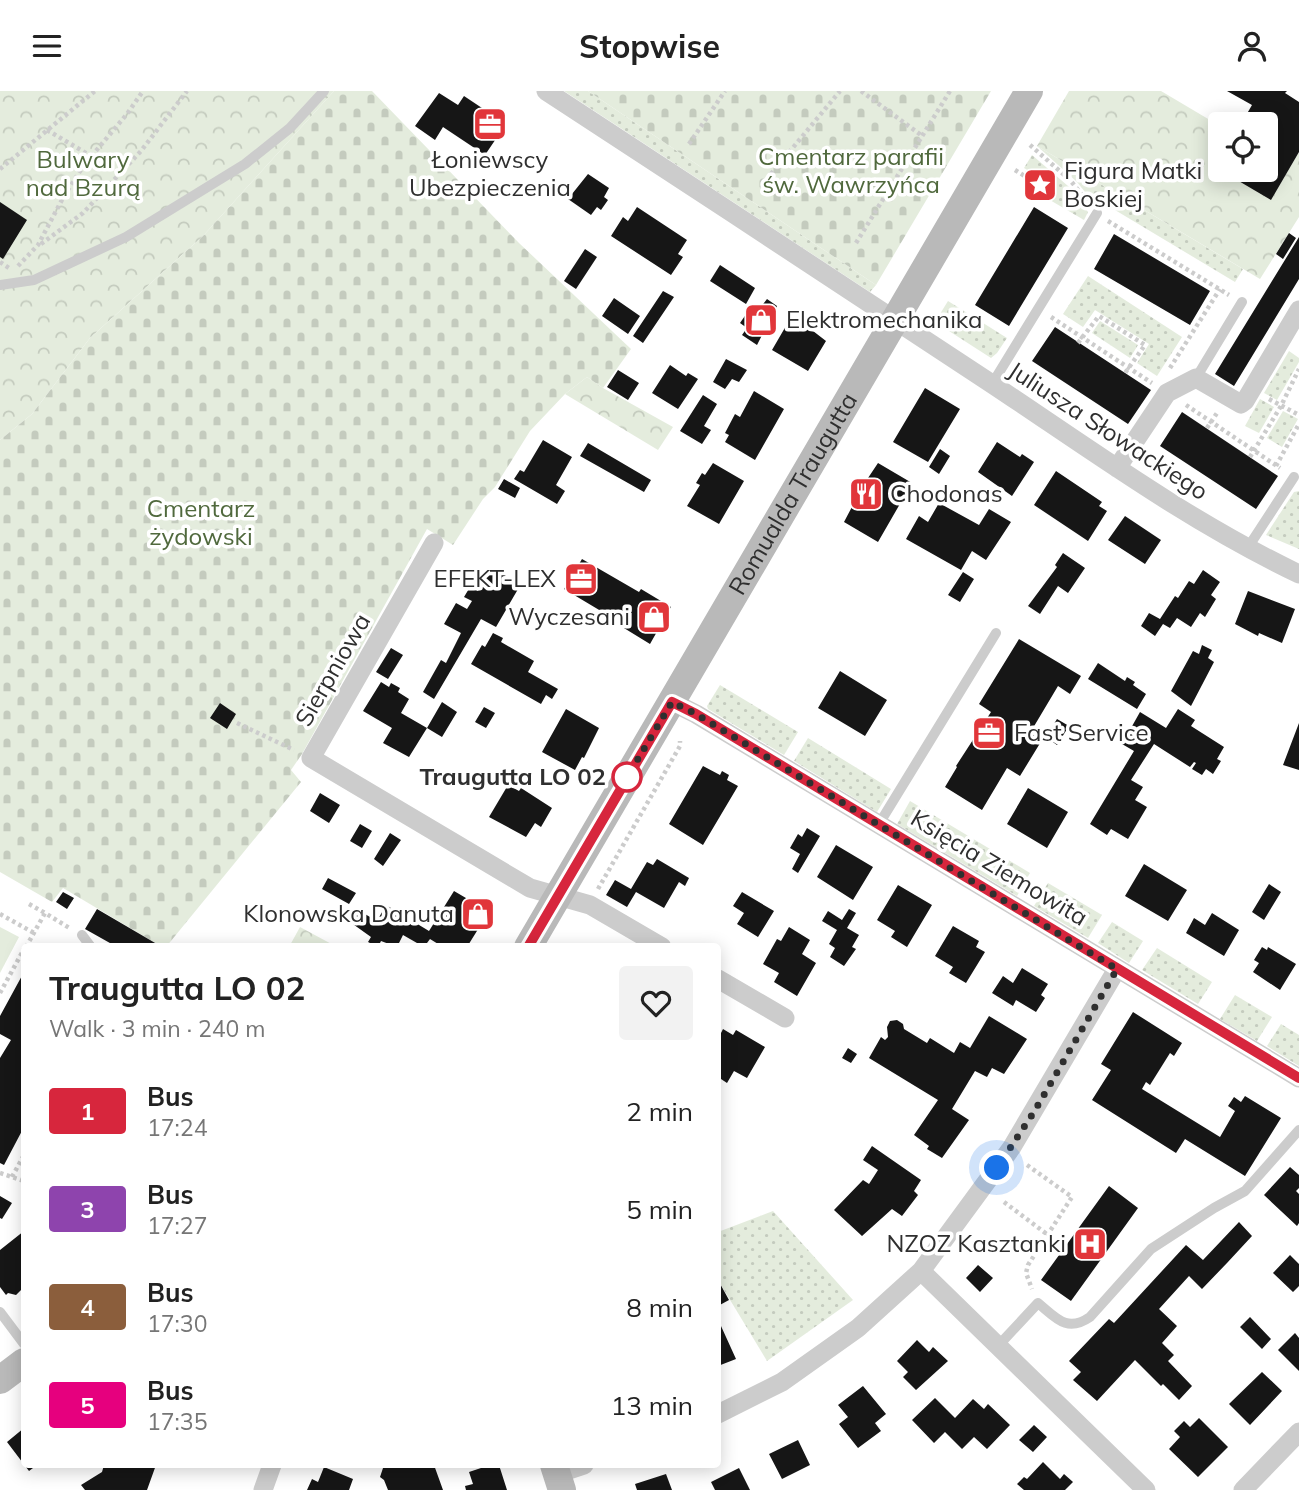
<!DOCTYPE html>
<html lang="en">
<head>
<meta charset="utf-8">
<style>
  body { margin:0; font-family:Mulish,sans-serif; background:#f2f2f2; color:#222; height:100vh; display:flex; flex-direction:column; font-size:26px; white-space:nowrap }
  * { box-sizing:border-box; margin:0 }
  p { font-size:23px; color:#767676 }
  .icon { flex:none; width:38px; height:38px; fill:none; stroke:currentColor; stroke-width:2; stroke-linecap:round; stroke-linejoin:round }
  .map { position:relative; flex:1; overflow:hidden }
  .details { position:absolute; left:21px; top:852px; width:700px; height:525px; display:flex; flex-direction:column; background:#fff; border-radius:7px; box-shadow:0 4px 18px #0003 }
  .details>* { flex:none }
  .badge { padding:0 14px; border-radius:5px; font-size:24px; line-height:46px }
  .buttons { position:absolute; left:1208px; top:21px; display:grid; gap:14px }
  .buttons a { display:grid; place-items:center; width:70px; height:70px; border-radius:7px; background:#fff; box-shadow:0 4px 18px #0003; font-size:35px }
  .you { position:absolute; width:35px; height:35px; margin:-18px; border:5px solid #fff; border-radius:50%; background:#1a73e8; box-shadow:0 0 0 10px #1a73e833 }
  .map>.badge { position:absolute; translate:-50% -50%; box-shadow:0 0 0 4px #fff }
  .round { display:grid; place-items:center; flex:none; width:74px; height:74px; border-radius:7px; background:#f2f2f2 }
  .head { display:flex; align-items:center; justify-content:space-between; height:119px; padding:0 28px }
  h1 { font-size:33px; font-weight:700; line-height:52px }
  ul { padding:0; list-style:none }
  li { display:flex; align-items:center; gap:21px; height:98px; padding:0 28px }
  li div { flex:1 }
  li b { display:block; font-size:26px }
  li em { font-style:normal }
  li .badge { min-width:77px; font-weight:700; text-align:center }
  header { display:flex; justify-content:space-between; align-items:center; height:91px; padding:0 28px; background:#fff; font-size:32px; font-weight:700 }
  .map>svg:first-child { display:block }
</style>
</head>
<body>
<header><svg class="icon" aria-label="menu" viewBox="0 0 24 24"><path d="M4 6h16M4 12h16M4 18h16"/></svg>Stopwise<svg class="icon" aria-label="person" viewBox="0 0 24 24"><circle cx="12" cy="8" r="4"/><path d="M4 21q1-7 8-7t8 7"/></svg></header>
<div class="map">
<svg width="1299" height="1399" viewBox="0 0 1299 1399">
  <defs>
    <pattern id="grass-dots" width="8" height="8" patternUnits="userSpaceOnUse" patternTransform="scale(1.75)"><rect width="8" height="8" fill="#e4ecdd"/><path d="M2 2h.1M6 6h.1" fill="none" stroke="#c4cbbe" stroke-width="1.8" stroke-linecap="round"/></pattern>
    <pattern id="forest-crowns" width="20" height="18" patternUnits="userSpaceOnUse" patternTransform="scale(1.75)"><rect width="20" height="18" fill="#e4ecdd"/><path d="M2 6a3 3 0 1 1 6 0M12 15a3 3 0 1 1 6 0" fill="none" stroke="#c4cbbe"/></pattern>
    <pattern id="cemetery-stones" width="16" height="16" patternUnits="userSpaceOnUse" patternTransform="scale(1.75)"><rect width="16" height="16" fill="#e4ecdd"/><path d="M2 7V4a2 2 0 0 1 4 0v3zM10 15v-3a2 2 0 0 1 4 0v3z" fill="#c4cbbe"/></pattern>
  </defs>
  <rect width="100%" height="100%" fill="#fff"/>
  <path fill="url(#grass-dots)" d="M564 0H588L876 194 870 201Z
    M1037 55 1243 178 1235 191 1085 101 1077 91Z
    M1032 64 1075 101 1088 121 1084 129 1043 105 1051 93 1024 77Z
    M1088 185 1182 246 1157 285 1137 272 1149 253 1095 219 1083 236 1063 223Z
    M948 210 1007 247 997 262 991 267 935 231Z
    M1100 230 1138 254 1130 267 1092 242Z
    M1289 260 1299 267V271L1277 309 1264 302Z
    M1260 308 1274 316 1259 342 1245 335Z
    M1283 320 1298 328 1282 356 1267 347Z
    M1299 400V458L1266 444 1294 401Z
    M720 594 798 641 784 664 708 618 707 615Z
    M808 647 891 698 877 721 794 670Z
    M910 710 1030 782 1017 805 897 733Z
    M1048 792 1102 824 1088 847 1034 815Z
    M1112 831 1143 850 1129 872 1098 852Z
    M1157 857 1212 891 1198 913 1142 879Z
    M1235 904 1272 926 1257 950 1220 928Z
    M1281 933 1299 944V975L1267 955Z
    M773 1120 853 1209 767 1270 718 1189V1141Z"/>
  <path fill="url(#forest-crowns)" d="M0 0H334L203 145 90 247 32 323 0 349Z
    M1069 0H1161L1220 35V70L1216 77 1271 108 1299 61V126L1260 188 1037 55Z
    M587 286 603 297 673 336 658 359 565 303Z
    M300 836 337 856H289Z"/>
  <path fill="url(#cemetery-stones)" d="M334 0H372L519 152 631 258 603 297 587 286 565 303 530 340 495 396 483 408 453 454 427 438 302 663 291 679 301 691 166 856H162L63 797 52 811 0 781V349L32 323 90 247 203 145Z
    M588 0H991L876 194Z"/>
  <path fill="#e4ecdd" d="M0 836 19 846 0 882Z"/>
  <path fill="#161616" d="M1227 0H1287L1285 2 1299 11V61L1271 109 1220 79H1265V33H1241L1252 14Z
    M439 2 458 14 464 5 506 33 485 64 443 36 435 49 415 35Z
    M588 83 609 97 604 106 608 109 601 119 597 116 591 124 568 108Z
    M0 111 27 129 3 168 0 166Z
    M637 116 687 149 678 163 683 166 671 184 611 145 623 126 628 130Z
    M1034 116 1068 137 1009 235 975 214Z
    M1289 142 1296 147 1283 168 1276 163Z
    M1114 143 1210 200 1190 234 1094 178Z
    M1299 146V188L1234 295 1215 283Z
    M585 158 597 166 576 198 564 190Z
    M720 174 755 197 746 213 710 190Z
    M663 200 674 206 643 252 633 245Z
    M614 207 640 225 628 243 602 225Z
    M767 208 777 215 757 254 742 244 747 237 740 232 751 216 757 221Z
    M790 228 803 236 804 233 826 250 808 280 772 259Z
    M1055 236 1151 299 1128 333 1032 270Z
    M726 268 747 279 739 291 732 288 725 298 713 291Z
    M670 274 686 285 688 282 698 288 678 318 652 302Z
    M618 279 639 292 628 309 607 296Z
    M925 297 960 318 928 371 893 351Z
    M754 300 784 318 755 369 725 351 729 344 725 342 735 323 740 326Z
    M703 304 717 313 704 335 711 339 702 353 680 340Z
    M1182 321 1278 385 1256 418 1160 355Z
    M543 349 572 366 556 394 565 400 557 413 514 388 520 379 524 381Z
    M997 351 1020 366 1022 363 1034 371 1012 405 978 381Z
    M588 352 651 389 644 401 580 365Z
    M940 358 950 365 939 383 929 376Z
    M713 372 744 390 719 433 687 415 700 394 696 392 702 382 705 384Z
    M878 372 912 392 878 451 844 431 864 393Z
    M1056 380 1102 411 1099 415 1107 420 1088 450 1034 414Z
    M504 388 520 397 515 407 498 398Z
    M939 412 979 434 989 418 1011 431 986 469 972 460 961 479 906 448 919 425 928 431Z
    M1125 425 1161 449 1145 473 1108 449Z
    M1063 462 1085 477 1068 502 1058 495 1040 523 1028 515 1057 476 1055 474Z
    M582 468 639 501 641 498 671 516 650 553 619 534 621 532 564 498Z
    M491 477 521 493 496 536 481 528 434 608 423 601 441 569 446 572 461 542 444 533 456 512 467 518 472 510 464 506 470 496 478 500Z
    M1203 479 1220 491 1211 504 1216 508 1205 526 1200 522 1191 536 1177 527 1170 537 1163 533 1155 545 1141 535 1149 522 1160 528 1175 505 1178 507 1189 490 1194 493Z
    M963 481 974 488 960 511 948 504Z
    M1248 500 1295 518 1282 552 1259 542 1258 545 1235 533Z
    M493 542 503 547 501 551 534 570 528 581 558 598 552 608 546 604 541 613 471 573 482 554 485 556Z
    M1019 548 1081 585 1070 603 1058 595 1030 642 1042 649 1020 685 1007 677 982 719 945 696 957 676 956 675 991 621 979 613Z
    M1202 554 1212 559 1208 567 1214 571 1191 615 1171 600 1193 560 1199 563Z
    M391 557 403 564 388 588 376 581Z
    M1098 572 1125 590 1127 586 1135 591 1133 594 1146 603 1137 618 1088 588Z
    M840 580 887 609 865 645 818 617Z
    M381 591 389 596 391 592 400 597 398 601 409 608 401 622 427 637 409 666 383 652 392 637 363 620Z
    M442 611 457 621 442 646 427 637Z
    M220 612 236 623 227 638 210 627Z
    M484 616 495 622 486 637 475 631Z
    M566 618 599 637 584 667 582 666 575 679 542 661Z
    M1178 618 1195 629 1191 635 1224 656 1217 668 1221 670 1213 683 1206 678 1202 684 1192 678 1196 672 1194 671 1190 676 1154 653 1131 689 1143 696 1135 709 1147 716 1128 748 1111 738 1107 744 1090 733 1134 660 1122 653 1140 621 1166 637Z
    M1057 628 1069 635 1057 654 1046 646Z
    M1299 632V679L1283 674Z
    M703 675 720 684 722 680 729 684 727 689 738 695 703 754 669 733Z
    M508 694 519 700 521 697 552 717 541 736 535 732 526 746 489 726Z
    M1028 697 1068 721 1047 757 1007 733Z
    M320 702 340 714 329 732 310 720Z
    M360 733 372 740 362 757 350 750Z
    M807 737 820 745 798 782 792 778 800 763 790 757 798 743 802 746Z
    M390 742 401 749 383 775 374 768Z
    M836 754 873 776 853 809 817 786Z
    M657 768 689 787 685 795 679 791 664 817 636 801 627 816 606 804 615 789 631 798 647 771 653 774Z
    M1144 773 1187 799 1168 830 1125 805Z
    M328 787 356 802 349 813 322 798Z
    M1269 793 1281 801 1264 829 1252 821Z
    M898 794 932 814 907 856 891 846 895 840 877 829Z
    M454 800 483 817 485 827 467 856H443L430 848 424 856 403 844 397 856 381 850 378 856 368 851 371 846 350 831 358 819 377 830 386 814 429 840Z
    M63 801 74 807 67 818 56 811Z
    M742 801 774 820 758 846 737 833 744 822 733 815Z
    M97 818 162 856H117L85 838Z
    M849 818 856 822 847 837 859 844 852 856 856 858 844 875 830 866 835 857 829 853 837 839 822 830 828 820 842 829Z
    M1212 822 1239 839 1224 865 1186 842 1194 827 1205 834Z
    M953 835 979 850 976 856 985 861 966 892 949 882 953 876 935 865Z
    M789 836 810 849 802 863 816 872 797 905 774 891 779 882 763 873 777 848 781 850Z
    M1262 856 1267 859 1268 856 1296 873 1280 899 1253 881 1259 872 1254 869Z
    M1022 877 1048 893 1041 904 1045 907 1036 921 1016 909 1013 915 992 902 1003 885 1013 892Z
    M24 881V1036L4 1074 0 1072V967L11 949 0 943V925Z
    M1133 921 1182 952 1174 965 1170 962 1150 994 1146 991 1142 998 1220 1046 1235 1020 1228 1015 1234 1006 1241 1011 1245 1005 1281 1027 1245 1085 1185 1048 1176 1062 1092 1009 1111 979 1101 973Z
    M989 925 1027 948 1004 983 992 977 987 986 975 980 952 1018 969 1029 942 1067 927 1058 929 1055 914 1044 938 1009 869 967 881 946 885 949 888 946 887 936 890 930 897 929 903 933 904 938 927 952 930 947 954 962 960 951 970 957Z
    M723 938 733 944 736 939 765 956 747 987 734 980 727 992 718 986V948Z
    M848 957 857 963 851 972 842 967Z
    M872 1055 921 1089 914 1100 918 1104 902 1125 892 1118 862 1145 834 1119 863 1089 869 1093 878 1079 863 1069Z
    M1290 1076 1299 1084V1097L1296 1100 1299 1103V1132L1297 1135 1264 1104Z
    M1109 1095 1138 1117 1071 1210 1041 1189Z
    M0 1105 12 1112 2 1128 0 1127Z
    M1239 1131 1252 1145 1227 1172 1202 1198 1189 1185 1159 1218 1177 1235 1162 1252 1174 1264 1168 1270 1192 1295 1179 1309 1163 1293 1161 1295 1135 1269 1097 1310 1073 1289 1081 1281 1069 1270 1109 1228 1114 1232 1186 1154 1203 1169Z
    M24 1140 23 1197 16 1204 8 1202 6 1204 0 1196V1159Z
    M1290 1164 1299 1173V1195L1293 1201 1273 1182Z
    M978 1174 993 1187 980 1201 966 1187Z
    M718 1189 729 1209 718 1215Z
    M1250 1226 1271 1248 1262 1258 1240 1236Z
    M721 1235 736 1268 718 1275V1237Z
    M1295 1242 1299 1247V1280L1278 1259Z
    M917 1249 929 1261 933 1256 948 1270 916 1299 903 1286 908 1281 897 1270Z
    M1262 1281 1282 1300 1250 1334 1229 1313Z
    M863 1295 886 1323 875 1332 881 1340 858 1357 839 1333 848 1326 838 1314Z
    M935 1307 955 1327 973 1308 984 1318 988 1313 1010 1334 987 1358 974 1346 962 1358 945 1341 934 1352 912 1329Z
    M1199 1327 1228 1356 1198 1386 1169 1358 1180 1346 1174 1340 1184 1330 1190 1336Z
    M1034 1334 1047 1346 1033 1361 1019 1349Z
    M24 1337V1374H37L29 1380 7 1351Z
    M798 1349 810 1374 782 1388 769 1363Z
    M1043 1371 1060 1388 1064 1383 1073 1391 1065 1399H1024L1017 1393 1024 1386 1027 1388Z
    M104 1374H156L147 1399H85L81 1394 102 1381Z
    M384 1374H434L443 1399H388L384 1389 380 1386Z
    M490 1374H499L507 1399H466L465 1395 473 1393 469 1381Z
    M324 1376 353 1388 349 1399H307L312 1388 318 1391Z
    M739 1377 750 1399H715L711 1391Z
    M666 1383 672 1399H637L635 1393Z"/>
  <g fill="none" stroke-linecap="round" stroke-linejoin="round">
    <path stroke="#ccc" stroke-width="4.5" stroke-dasharray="3.5 3.5" stroke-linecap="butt" d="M861 0 921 44
      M47 39 91 65
      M689 53 725 0
      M1030 54 1070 89 1087 110
      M0 78 95 0
      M1015 79 1031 89
      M771 83 840 0
      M1108 130 1229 204
      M856 152 950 0
      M41 153 83 122 141 60 187 0
      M0 171 9 177
      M18 175 38 154 64 105 84 74 127 23 143 0
      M1051 226 1152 292
      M1078 252 1099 225 1145 254 1125 282
      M1170 277 1220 198
      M1269 308 1299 324
      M1186 314 1280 377
      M1207 337 1217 322
      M1250 366 1281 315 1299 278
      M1276 375 1299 333
      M237 632 294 659
      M598 798 680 655V650
      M29 813 45 822
      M0 823 34 842
      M26 856 45 822 71 838
      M0 902 24 858
      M1027 1074 1072 1106 1028 1174 1026 1182 1032 1198
      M0 1082 24 1090
      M12 1086 24 1064
      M1004 1111 1048 1144"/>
    <path stroke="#ccc" stroke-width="10" d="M0 194 34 189 126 146 245 73 290 37 324 0
      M1196 287 1242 211
      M992 293 1097 122
      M1247 458 1294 386
      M879 733 996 542
      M82 844 91 856
      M0 1221 24 1253
      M998 1255 1038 1212C1056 1227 1067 1242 1090 1226L1151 1158 1214 1117 1245 1100 1299 1039"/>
    <path stroke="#ccc" stroke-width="19" d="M546 0C694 97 841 193 989 291 1090 358 1188 430 1299 483
      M1117 377 1167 302 1196 287 1241 313 1245 310 1299 219
      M434 452 311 667 530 797 590 814 662 856
      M672 611 696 623 1299 987
      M718 888 785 927
      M921 1180 1146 1399
      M718 1323 782 1291 858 1237 921 1180 1012 1056 1117 878
      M557 1383 584 1374
      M263 1399 272 1374
      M1243 1399 1299 1341"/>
    <g stroke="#b9b9b9" stroke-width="28">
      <path id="s1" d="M528 856 1029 0"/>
      <path d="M0 1289 24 1271"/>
      <path d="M554 1374 562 1399"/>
    </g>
  </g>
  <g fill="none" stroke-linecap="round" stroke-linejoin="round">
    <g stroke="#fff" stroke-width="16">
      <path id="line" d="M528 856 672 611 696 623 1299 987"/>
    </g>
    <use href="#line" stroke="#d7263d" stroke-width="10"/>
    <path stroke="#2f2f2f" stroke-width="7" stroke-dasharray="0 12.6" d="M627 686 626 688 672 611 696 623 1117 878 1034 1021 997 1077"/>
  </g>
  <defs>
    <g id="office-square" transform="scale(1.75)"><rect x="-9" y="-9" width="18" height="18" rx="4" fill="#e1363a" stroke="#fff"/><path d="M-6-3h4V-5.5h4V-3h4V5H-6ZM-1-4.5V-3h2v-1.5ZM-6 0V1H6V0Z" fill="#fff"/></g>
    <g id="sight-square" transform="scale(1.75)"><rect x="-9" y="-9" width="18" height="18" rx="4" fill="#e1363a" stroke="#fff"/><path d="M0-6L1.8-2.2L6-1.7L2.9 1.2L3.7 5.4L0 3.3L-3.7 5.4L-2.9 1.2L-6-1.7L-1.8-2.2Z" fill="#fff"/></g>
    <g id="shop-square" transform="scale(1.75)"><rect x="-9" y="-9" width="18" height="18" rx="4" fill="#e1363a" stroke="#fff"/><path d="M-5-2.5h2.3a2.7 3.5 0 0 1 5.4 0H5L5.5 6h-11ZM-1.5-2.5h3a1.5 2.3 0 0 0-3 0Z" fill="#fff"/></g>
    <g id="restaurant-square" transform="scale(1.75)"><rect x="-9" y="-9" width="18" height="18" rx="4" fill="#e1363a" stroke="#fff"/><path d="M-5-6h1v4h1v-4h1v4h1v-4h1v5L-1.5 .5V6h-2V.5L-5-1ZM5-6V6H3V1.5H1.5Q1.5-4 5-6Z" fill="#fff"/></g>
    <g id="hospital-square" transform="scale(1.75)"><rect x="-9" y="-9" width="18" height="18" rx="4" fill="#e1363a" stroke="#fff"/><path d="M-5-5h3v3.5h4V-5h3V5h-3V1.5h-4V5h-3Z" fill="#fff"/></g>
  </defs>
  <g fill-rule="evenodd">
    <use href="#office-square" x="490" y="33"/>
    <use href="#sight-square" x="1040" y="94"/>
    <use href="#shop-square" x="761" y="229"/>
    <use href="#restaurant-square" x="866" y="403"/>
    <use href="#office-square" x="581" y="488"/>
    <use href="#shop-square" x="654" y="526"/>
    <use href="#office-square" x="989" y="642"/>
    <use href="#shop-square" x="478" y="823"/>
    <use href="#hospital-square" x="1090" y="1153"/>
  </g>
  <circle fill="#fff" stroke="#d7263d" stroke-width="3.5" cx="627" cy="686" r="14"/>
  <g text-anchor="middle" stroke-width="7" stroke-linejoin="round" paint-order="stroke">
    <g font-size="24" fill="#50693d" stroke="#fff">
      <text x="851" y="74">Cmentarz parafii<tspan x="851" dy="28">św. Wawrzyńca</tspan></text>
      <text x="83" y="77">Bulwary<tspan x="83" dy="28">nad Bzurą</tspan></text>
      <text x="201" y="426">Cmentarz<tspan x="201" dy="28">żydowski</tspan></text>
    </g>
    <g font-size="24" fill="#2f2f2f" stroke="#fff" text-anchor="start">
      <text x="490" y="77" text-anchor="middle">Łoniewscy<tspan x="490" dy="28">Ubezpieczenia</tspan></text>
      <text x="1064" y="88">Figura Matki<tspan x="1064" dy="28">Boskiej</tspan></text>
      <text x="786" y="237">Elektromechanika</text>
      <text x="890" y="411">Chodonas</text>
      <text x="556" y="496" text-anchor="end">EFEKT-LEX</text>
      <text x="630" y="534" text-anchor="end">Wyczesani</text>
      <text x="1014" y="650">Fast Service</text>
      <text x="454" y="831" text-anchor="end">Klonowska Danuta</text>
      <text x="1066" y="1161" text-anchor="end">NZOZ Kasztanki</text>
    </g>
    <g font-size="24" fill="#2f2f2f" stroke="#fff">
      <text transform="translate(1108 340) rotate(33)" y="8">Juliusza Słowackiego</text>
      <text dy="8" stroke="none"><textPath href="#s1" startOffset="525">Romualda Traugutta</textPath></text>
      <text transform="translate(333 579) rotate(-60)" y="8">Sierpniowa</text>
      <text transform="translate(999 777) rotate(31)" y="8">Księcia Ziemowita</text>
    </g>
    <g font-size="24" font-weight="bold" fill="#2f2f2f" stroke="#fff" text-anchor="end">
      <text x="606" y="694">Traugutta LO 02</text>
    </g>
  </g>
</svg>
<div class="buttons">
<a><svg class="icon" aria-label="locate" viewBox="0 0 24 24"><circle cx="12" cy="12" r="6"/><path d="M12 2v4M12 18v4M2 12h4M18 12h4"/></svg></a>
</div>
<div class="you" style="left:997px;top:1077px"></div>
<section class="details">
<div class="head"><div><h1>Traugutta LO 02</h1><p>Walk · 3 min · 240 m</p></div><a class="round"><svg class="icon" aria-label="heart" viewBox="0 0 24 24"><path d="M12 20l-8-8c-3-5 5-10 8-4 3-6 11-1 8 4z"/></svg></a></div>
<ul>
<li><span class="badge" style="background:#d7263d;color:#fff">1</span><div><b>Bus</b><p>17:24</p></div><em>2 min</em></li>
<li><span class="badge" style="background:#8e44ad;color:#fff">3</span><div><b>Bus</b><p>17:27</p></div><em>5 min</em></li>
<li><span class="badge" style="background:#8b5e3c;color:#fff">4</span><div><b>Bus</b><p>17:30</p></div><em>8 min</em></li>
<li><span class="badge" style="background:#e6007e;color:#fff">5</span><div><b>Bus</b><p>17:35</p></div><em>13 min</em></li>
</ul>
</section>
</div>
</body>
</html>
